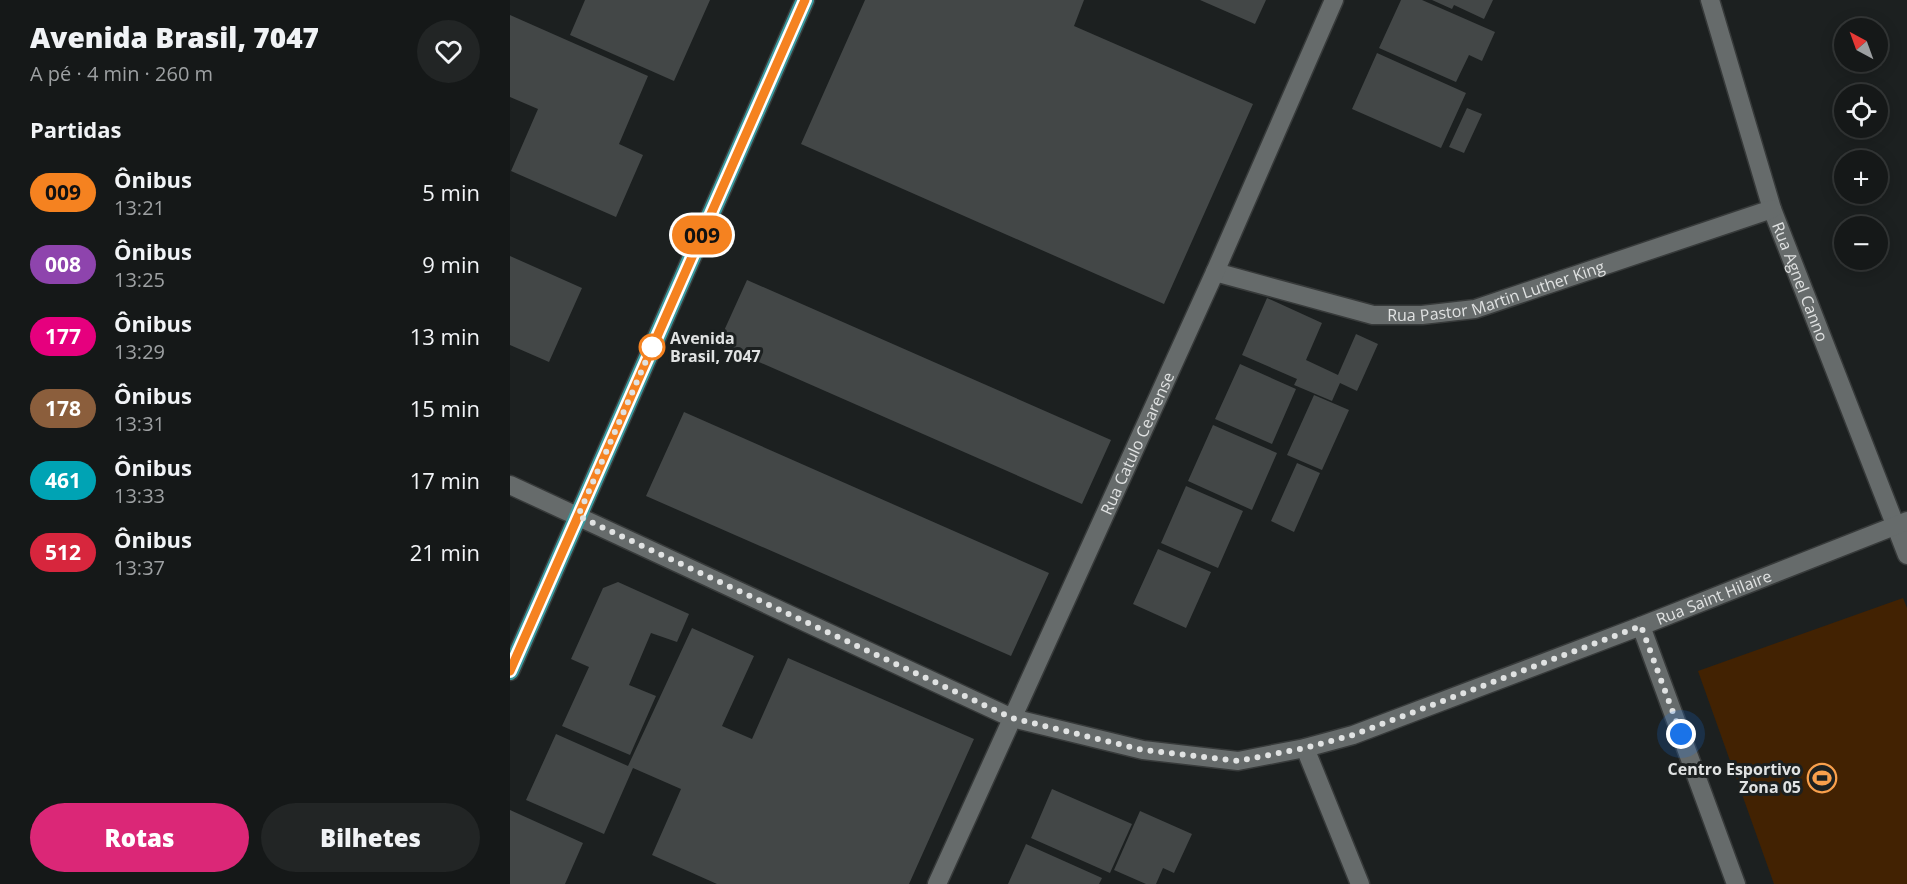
<!DOCTYPE html>
<html lang="pt">
<head>
<meta charset="utf-8">
<style>
  body { margin:0; font-family:"Open Sans",sans-serif; background:#222525; color:#f1f3f6; height:100vh; display:flex; flex-direction:column; font-size:22px; white-space:nowrap }
  * { box-sizing:border-box; margin:0 }
  p { font-size:20px; color:#9da0a2 }
  .icon { flex:none; width:33px; height:33px; fill:none; stroke:currentColor; stroke-width:2; stroke-linecap:round; stroke-linejoin:round }
  .map { position:relative; flex:1; overflow:hidden }
  .drawer { display:flex; flex-direction:column; background:#151818; width:510px }
  .drawer>* { flex:none }
  .badge { padding:0 12px; border-radius:20px; font-size:21px; line-height:39px }
  .needle { width:39px; rotate:319deg }
  .buttons { position:absolute; left:1324px; top:18px; display:grid; gap:12px }
  .buttons a { display:grid; place-items:center; width:54px; height:54px; border-radius:50%; background:#151818; box-shadow:0 3px 15px #0003,0 0 0 2px #343737; font-size:30px }
  .you { position:absolute; width:30px; height:30px; margin:-15px; border:4px solid #fff; border-radius:50%; background:#1a73e8; box-shadow:0 0 0 9px #1a73e833 }
  .map>.badge { position:absolute; translate:-50% -50%; box-shadow:0 0 0 3px #fff }
  h2 { padding:0 30px; font-size:22px; line-height:54px }
  .round { display:grid; place-items:center; flex:none; width:63px; height:63px; border-radius:32px; background:#222525 }
  .overview { display:flex; align-items:center; justify-content:space-between; height:102px; padding:0 30px }
  h1 { font-size:28px; font-weight:800; line-height:45px }
  .cta { display:flex; gap:12px; margin-top:auto; padding:12px 30px }
  .cta a { flex:1; height:69px; border-radius:36px; background:#db2777; color:#fff; font-size:24px; font-weight:800; line-height:69px; text-align:center }
  .cta a+a { background:#222525; color:#f1f3f6 }
  ul { padding:0; list-style:none }
  li { display:flex; align-items:center; gap:18px; height:72px; padding:0 30px }
  li div { flex:1 }
  li b { display:block; font-size:22px }
  li em { font-style:normal }
  li .badge { min-width:66px; font-weight:700; text-align:center }
  main { display:flex; flex:1; min-height:0 }
  .map>svg:first-child { display:block }
</style>
</head>
<body>
<main>
<section class="drawer">
<div class="overview"><div><h1>Avenida Brasil, 7047</h1><p>A pé · 4 min · 260 m</p></div><a class="round"><svg class="icon" aria-label="heart" viewBox="0 0 24 24"><path d="M12 20l-8-8c-3-5 5-10 8-4 3-6 11-1 8 4z"/></svg></a></div>
<h2>Partidas</h2>
<ul>
<li><span class="badge" style="background:#f58220;color:#111">009</span><div><b>Ônibus</b><p>13:21</p></div><em>5 min</em></li>
<li><span class="badge" style="background:#8e44ad;color:#fff">008</span><div><b>Ônibus</b><p>13:25</p></div><em>9 min</em></li>
<li><span class="badge" style="background:#e6007e;color:#fff">177</span><div><b>Ônibus</b><p>13:29</p></div><em>13 min</em></li>
<li><span class="badge" style="background:#8b5e3c;color:#fff">178</span><div><b>Ônibus</b><p>13:31</p></div><em>15 min</em></li>
<li><span class="badge" style="background:#00a3b4;color:#fff">461</span><div><b>Ônibus</b><p>13:33</p></div><em>17 min</em></li>
<li><span class="badge" style="background:#d7263d;color:#fff">512</span><div><b>Ônibus</b><p>13:37</p></div><em>21 min</em></li>
</ul>
<div class="cta"><a>Rotas</a><a>Bilhetes</a></div>
</section>
<div class="map">
<svg width="1397" height="884" viewBox="0 0 1397 884">
  <rect width="100%" height="100%" fill="#1c2020"/>
  <path fill="#422202" d="M1393 598 1397 608V884H1264L1188 671Z"/>
  <path fill="#434747" d="M75 0H200L164 81 60 35Z
    M355 0H574L564 26 743 104 654 304 291 144Z
    M690 0H756L745 24Z
    M891 0H912L985 32 972 61 959 55 946 82 869 48Z
    M922 0H983L974 19 944 5 942 9Z
    M0 15 138 76 109 144 133 155 106 217 1 171 28 109 0 97Z
    M867 53 956 93 931 148 842 109Z
    M957 108 972 114 954 153 939 147Z
    M0 256 72 288 39 362 0 345Z
    M237 280 601 440 572 504 208 344Z
    M757 298 812 323 796 360 828 375 846 334 868 344 847 391 830 383 822 401 784 385 787 379 732 355Z
    M730 364 786 389 762 444 705 419Z
    M804 395 839 410 812 470 777 455Z
    M174 412 539 573 501 656 136 496Z
    M703 425 767 453 742 510 678 481Z
    M787 463 810 473 784 532 761 521Z
    M676 486 733 511 708 568 651 543Z
    M648 549 701 572 676 628 623 604Z
    M108 582 179 614 167 642 141 633 119 685 146 696 120 755 52 726 79 667 61 659 93 588Z
    M182 628 244 656 212 726 242 739 278 658 464 739 399 884H207L142 855 171 789 123 768 94 834 16 800 46 734 118 766Z
    M542 789 622 824 600 873 521 838Z
    M0 810 73 843 55 884H0Z
    M630 811 682 834 664 873 653 868 646 884H636L604 870Z
    M516 844 592 878 589 884H498Z"/>
  <g fill="none" stroke-linecap="round" stroke-linejoin="round">
    <g stroke="#373a3a" stroke-width="21">
      <g id="minor">
        <path id="s1" d="M1200 0 1262 209 1397 555"/>
        <path id="s2" d="M705 272 863 315H912L965 309 1262 209"/>
        <path id="s3" d="M0 485 502 718 633 750 728 761 795 748 843 735 1131 626 1397 521"/>
        <path d="M1131 626 1226 884"/>
        <path d="M795 748 850 884"/>
        <path id="s4" d="M427 884 705 272 824 0"/>
      </g>
    </g>
    <g stroke="#373a3a" stroke-width="21">
      <path id="major" d="M0 671 295 0"/>
    </g>
    <use href="#minor" stroke="#666b6b" stroke-width="18"/>
    <use href="#major" stroke="#3b9a9f" stroke-width="18"/>
  </g>
  <g fill="none" stroke-linecap="round" stroke-linejoin="round">
    <g stroke="#fff" stroke-width="14">
      <path id="line" d="M0 671 295 0"/>
    </g>
    <use href="#line" stroke="#f58220" stroke-width="9"/>
    <path stroke="#e0e2e2" stroke-width="6" stroke-dasharray="0 10.8" d="M142 347 143 345 68 516 502 718 633 750 728 761 795 748 843 735 1131 626 1171 734"/>
  </g>
  <defs>
    <g id="stadium-ring" transform="scale(1.5)"><circle r="9.5" fill="#1c2020" stroke="#f9a04c" stroke-width="1.5"/><path d="M0-5a6.5 5 0 1 0 0 10a6.5 5 0 1 0 0-10ZM-3.5-1.8h7v3.6h-7Z" fill="#f9a04c"/></g>
  </defs>
  <g fill-rule="evenodd">
    <use href="#stadium-ring" x="1312" y="778"/>
  </g>
  <circle fill="#fff" stroke="#f58220" stroke-width="3" cx="142" cy="347" r="12"/>
  <g text-anchor="middle" stroke-width="6" stroke-linejoin="round" paint-order="stroke">
    <g font-size="16" fill="#e0e2e2" stroke="#1c2020">
      <text dy="6" stroke="none"><textPath href="#s1" startOffset="296">Rua Agnel Canno</textPath></text>
      <text dy="6" stroke="none"><textPath href="#s2" startOffset="290">Rua Pastor Martin Luther King</textPath></text>
      <text dy="6" stroke="none"><textPath href="#s4" startOffset="484">Rua Catulo Cearense</textPath></text>
      <text dy="6" stroke="none"><textPath href="#s3" startOffset="1288">Rua Saint Hilaire</textPath></text>
    </g>
    <g font-size="16" font-weight="bold" fill="#e0e2e2" stroke="#1c2020" text-anchor="start">
      <text x="160" y="344">Avenida<tspan x="160" dy="18">Brasil, 7047</tspan></text>
    </g>
    <g font-size="16" font-weight="bold" fill="#e0e2e2" stroke="#1c2020" text-anchor="end">
      <text x="1291" y="775">Centro Esportivo<tspan x="1291" dy="18">Zona 05</tspan></text>
    </g>
  </g>
</svg>
<div class="buttons">
<a><svg class="needle" viewBox="-14 -14 28 28"><path d="M0-13l5 13h-10z" fill="#e53935"/><path d="M0 13l5-13h-10z" fill="#9da0a2"/></svg></a>
<a><svg class="icon" aria-label="locate" viewBox="0 0 24 24"><circle cx="12" cy="12" r="6"/><path d="M12 2v4M12 18v4M2 12h4M18 12h4"/></svg></a>
<a>+</a>
<a>−</a>
</div>
<div class="you" style="left:1171px;top:734px"></div>
<b class="badge" style="left:192px;top:235px;background:#f58220;color:#111">009</b>
</div>
</main>
</body>
</html>
